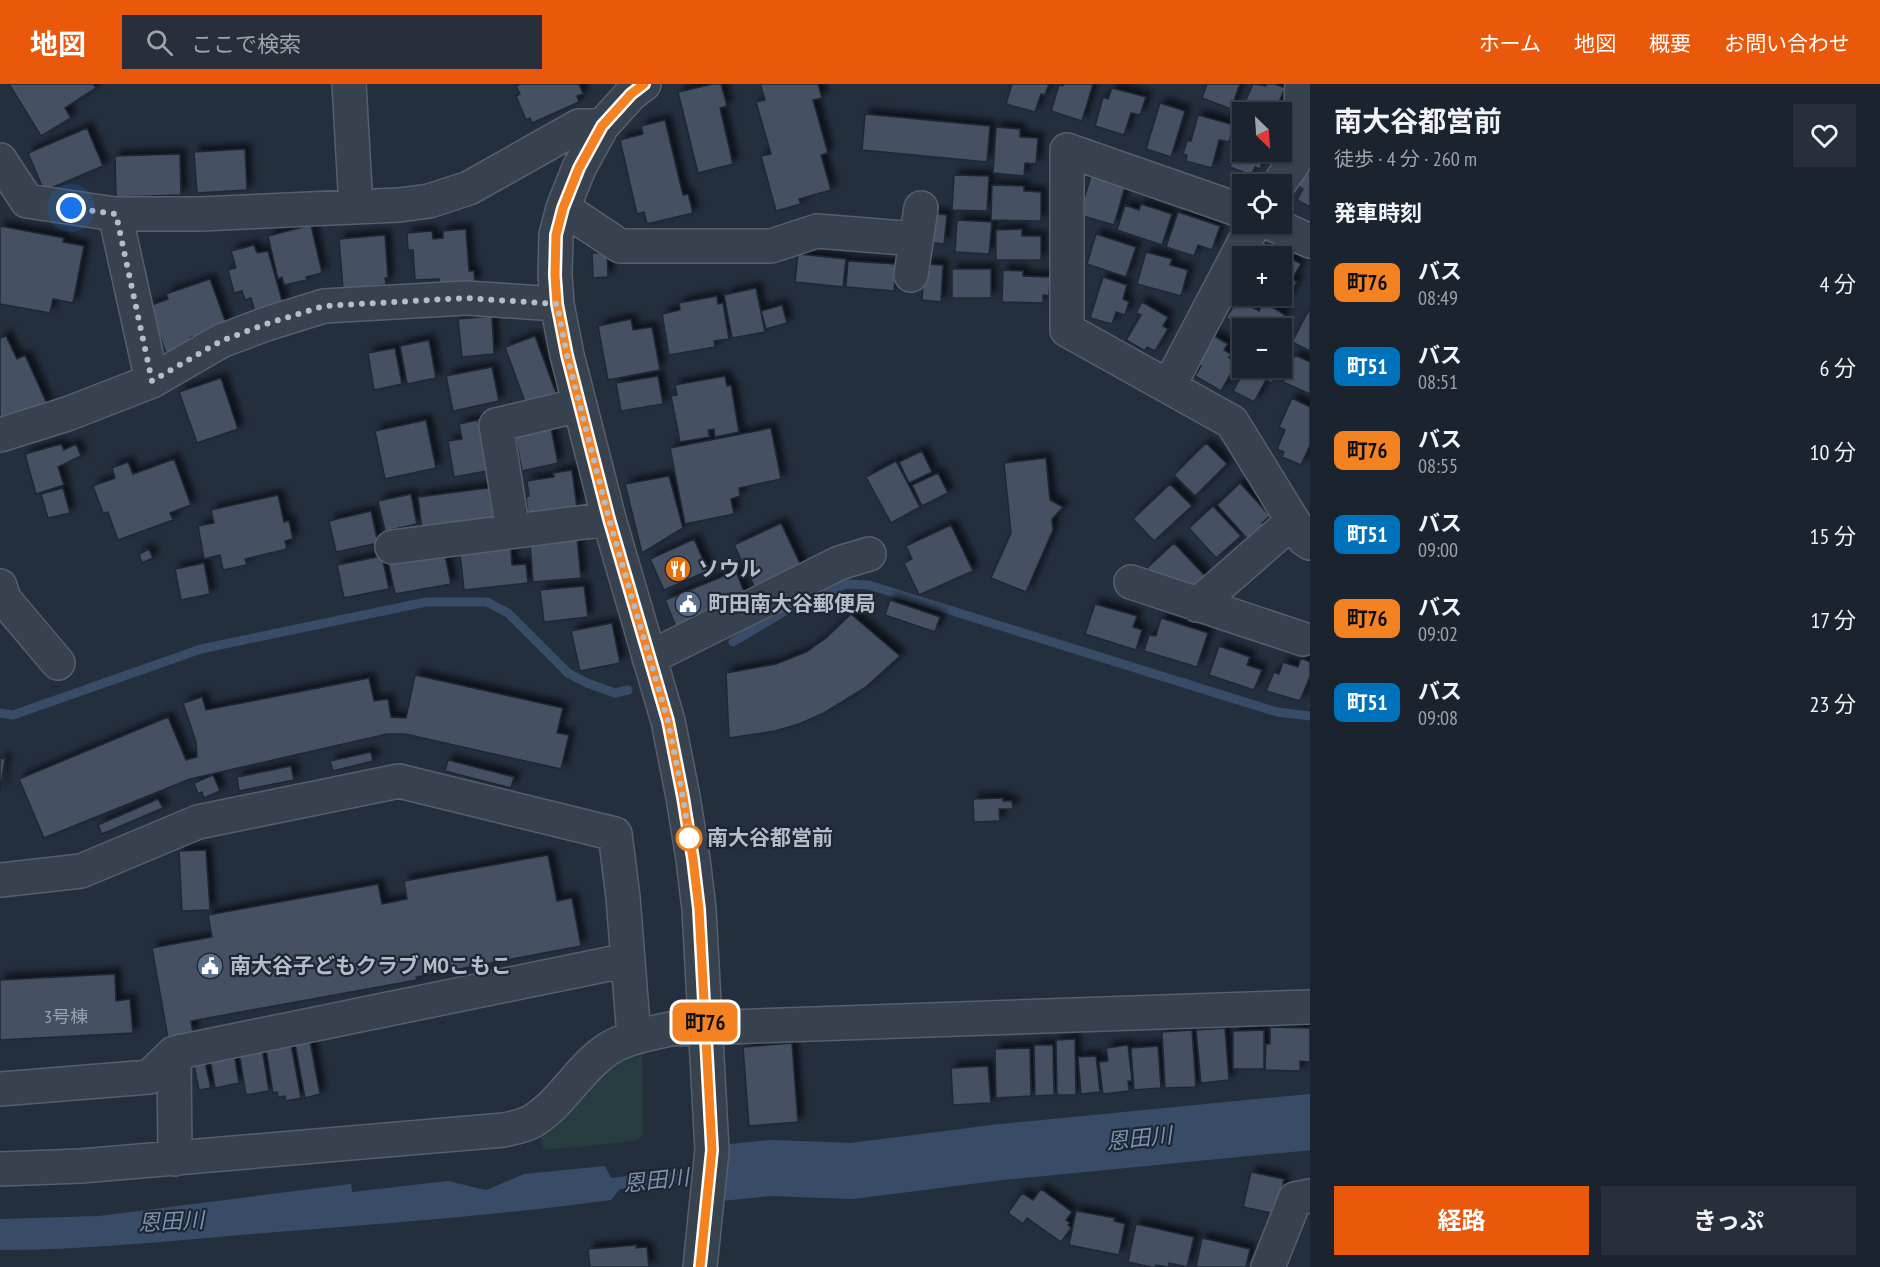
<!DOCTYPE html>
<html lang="ja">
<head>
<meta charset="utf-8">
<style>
  body { margin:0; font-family:"PT Sans Narrow","Noto Sans JP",sans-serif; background:#282f3a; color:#f1f3f6; height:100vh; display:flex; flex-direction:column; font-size:22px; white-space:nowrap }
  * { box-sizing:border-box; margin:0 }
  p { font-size:20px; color:#a0a4aa }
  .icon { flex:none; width:33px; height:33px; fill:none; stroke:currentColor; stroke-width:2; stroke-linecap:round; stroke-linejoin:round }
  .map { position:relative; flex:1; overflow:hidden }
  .sheet { display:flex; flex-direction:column; background:#1b232e; width:570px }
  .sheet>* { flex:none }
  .badge { padding:0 12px; border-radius:9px; font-size:21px; line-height:39px }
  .needle { width:39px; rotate:155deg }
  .tools { position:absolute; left:1232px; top:18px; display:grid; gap:12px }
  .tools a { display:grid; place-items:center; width:60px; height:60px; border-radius:0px; background:#1b232e; box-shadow:0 2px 4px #0004,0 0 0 2px #39404a; font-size:30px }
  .you { position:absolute; width:30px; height:30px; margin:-15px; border:4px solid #fff; border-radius:50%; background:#1a73e8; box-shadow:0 0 0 9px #1a73e833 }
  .map>.badge { position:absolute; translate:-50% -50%; box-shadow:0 0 0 3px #fff }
  h2 { padding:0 24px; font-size:22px; line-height:54px }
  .round { display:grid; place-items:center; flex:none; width:63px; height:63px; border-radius:0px; background:#282f3a }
  .headline { display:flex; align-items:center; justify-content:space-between; height:102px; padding:0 24px }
  h1 { font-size:28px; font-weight:700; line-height:45px }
  .cta { display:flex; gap:12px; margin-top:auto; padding:12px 24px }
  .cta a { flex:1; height:69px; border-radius:0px; background:#ea580c; color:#fff; font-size:24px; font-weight:700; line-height:69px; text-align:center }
  .cta a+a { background:#282f3a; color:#f1f3f6 }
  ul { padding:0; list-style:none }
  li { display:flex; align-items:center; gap:18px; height:84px; padding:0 24px }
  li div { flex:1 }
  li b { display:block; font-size:22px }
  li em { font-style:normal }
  li .badge { min-width:66px; font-weight:700; text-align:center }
  header { display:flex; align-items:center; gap:36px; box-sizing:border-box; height:84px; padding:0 30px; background:#ea580c; color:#fff }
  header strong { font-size:28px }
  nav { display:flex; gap:33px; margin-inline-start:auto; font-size:21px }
  .search { width:420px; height:54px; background:#282f3a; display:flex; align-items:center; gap:15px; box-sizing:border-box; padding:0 21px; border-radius:0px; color:#a0a4aa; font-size:22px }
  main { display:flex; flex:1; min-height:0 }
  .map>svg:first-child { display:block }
</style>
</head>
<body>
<header>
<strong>地図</strong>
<div class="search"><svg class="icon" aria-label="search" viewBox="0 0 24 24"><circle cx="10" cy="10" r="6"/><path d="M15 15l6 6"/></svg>ここで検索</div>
<nav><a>ホーム</a><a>地図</a><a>概要</a><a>お問い合わせ</a></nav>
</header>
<main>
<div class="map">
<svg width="1310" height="1183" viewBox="0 0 1310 1183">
  <defs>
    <filter id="shadow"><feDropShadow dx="5.5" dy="-5.5" stdDeviation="3" flood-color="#0009"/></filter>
  </defs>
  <rect width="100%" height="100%" fill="#242f3e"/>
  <path fill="#263c3f" d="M642 969 643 1051 636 1057 544 1066 540 1051 610 980Z"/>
  <path fill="#394c67" d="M767 1076 797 1080 795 1093 786 1092 739 1097 674 1099 620 1105 611 1116C500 1131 388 1139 277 1148 184 1155 93 1166 0 1166V1135L99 1132 351 1100 352 1108 448 1097 486 1106 524 1090 605 1082 611 1094Z"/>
  <path fill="#242f3e" d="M743 1077 740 1100 681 1102 683 1084Z"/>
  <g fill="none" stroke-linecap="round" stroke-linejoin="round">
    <path stroke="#394c67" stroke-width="9" d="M733 558 790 524 846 500 869 501 1277 628 1310 632
      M0 629 13 631 201 565 426 518H487L508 529 568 589 587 599 615 609 628 606"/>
    <path stroke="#394c67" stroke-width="56" d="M721 1089 771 1084 852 1087 1001 1068 1310 1038"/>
  </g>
  <path fill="#455162" stroke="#1f2835" stroke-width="1.5" filter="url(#shadow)" d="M9 0H93L96 4 65 24 71 34 41 52Z
    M520 0H579L583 10 577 12 579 18 532 39 530 34 526 36 516 12 520 10 516 2Z
    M713 0H721L727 22 720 24 733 80 698 89 678 8Z
    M760 0H818L822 14 813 16 828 69 821 71 831 106 799 115 801 120 776 127 761 72 771 70 756 18 765 16Z
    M1012 0H1049L1045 11 1041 10 1035 28 1006 20Z
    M1064 0H1093L1082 37 1051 27 1059 1 1063 2Z
    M1207 0H1240L1231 25 1202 14Z
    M1253 0 1266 2V0H1275L1285 4 1278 20 1284 22 1281 28H1251L1254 20 1246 16Z
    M1112 4 1146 13 1140 31 1131 29 1124 51 1095 42 1103 13 1108 15Z
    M1160 19 1185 27 1171 73 1146 65Z
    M865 30 990 42 987 78 862 66Z
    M1198 31 1234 41 1229 58 1219 56 1212 84 1186 77 1187 71 1183 70 1187 57H1191Z
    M665 36 683 111 688 110 693 129 647 140 644 128 637 130 620 56 643 50 641 42Z
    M996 43 1020 45V53L1038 54 1036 80 1025 79 1024 92 993 89Z
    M87 44 103 82 44 107 28 69Z
    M1242 51V68H1266L1260 85 1255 83 1251 91 1230 83Z
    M245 65 247 106 197 109 194 68Z
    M180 70 181 111 116 113 115 72Z
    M1310 74V123L1297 116 1303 105 1296 101Z
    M954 91 989 92 987 127 952 126Z
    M1091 92 1125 103 1114 141 1079 131Z
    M992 101 1024 102V107L1041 108V137L991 136Z
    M1141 120 1172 130 1162 161 1117 146 1125 121 1139 126Z
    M1178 128 1220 142 1212 166 1198 161 1194 172 1166 163Z
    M930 129 947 131 944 160 927 158Z
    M957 136 992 138 989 170 955 168Z
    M311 141 322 189 306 193 307 196 284 201 282 193 278 195 268 152Z
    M0 142 64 154 63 158 84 162 73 219 53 215 50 229 0 220Z
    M466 145 469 187H474L475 200 440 203 439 195 415 196 413 166H408L407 149 432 147 433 155 443 154V147Z
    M1022 145V152H1041V176H996V146Z
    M1096 150 1136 163 1126 193 1087 180Z
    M385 151 388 194H385L386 201 343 205 339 155Z
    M254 161 257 169 268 167 283 220 255 228 251 214 245 216 242 207 234 209 228 186 236 184 231 167Z
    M1267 161 1301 180 1292 195 1297 198 1285 218 1273 212H1281V172H1260Z
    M1146 168 1172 175 1170 181 1188 186 1181 212 1137 200Z
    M592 169H607L608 193 593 194Z
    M798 170 846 175 843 203 795 198Z
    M848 177 896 180 894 207 846 203Z
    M924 180 943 181 941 218 922 216Z
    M952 185H991V214H952Z
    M1003 186 1023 187V192L1050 193 1049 212 1043 211V219L1002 218Z
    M1103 193 1127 201 1123 215 1129 218 1125 231 1116 228 1112 240 1090 234Z
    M210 195 227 242 190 254 193 260 166 269 149 222 168 215 166 210Z
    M756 204 765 248 732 254 724 211Z
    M717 212 718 220 723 219 729 255 714 257 715 263 669 271 662 230 680 226 679 219Z
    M1238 215 1259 227 1264 218 1285 231 1276 244H1243L1226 234Z
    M1142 218 1168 233 1163 242 1168 245 1155 267 1147 263 1145 267 1126 256 1141 231 1136 229Z
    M782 221 787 239 766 245 761 227Z
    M1309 226H1310V267L1292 258Z
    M492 232 494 270 462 273 458 235Z
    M631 235 633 246 652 243 660 286 608 296 598 242Z
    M1211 250 1228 260 1224 266 1231 270 1229 274 1237 278 1221 307 1195 292 1201 282 1195 278Z
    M6 252 17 275 25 271 48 322 0 344V254Z
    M535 252 556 309 526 321 505 263Z
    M429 256 436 294 407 300 400 262Z
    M395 264 402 300 374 306 368 269Z
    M1295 271 1310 278V310L1283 298Z
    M492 283 499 317 453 327 446 292Z
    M1246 284H1280L1272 299 1266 296 1254 318 1233 307Z
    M658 292 663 320 621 327 616 299Z
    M725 292 727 302 731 301 739 348 715 353 714 345 708 346 710 353 680 358 671 312 677 311 675 301Z
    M221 294 238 345 197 359 179 308Z
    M1292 314 1310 323V361L1301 381 1282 373 1284 368 1277 365 1285 346 1279 343Z
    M426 336 436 384 385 395 375 347Z
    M478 336 487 387 454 393 448 357 462 355 459 340Z
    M551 344 558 379 522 387 515 351Z
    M771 344 781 395 739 404 740 412 731 415 734 430 685 440 670 364Z
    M1206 359 1227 380 1195 412 1174 391Z
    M61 360 64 366 76 360 81 372 58 383 64 401 36 410 25 370Z
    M922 367 932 388 909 399 899 378Z
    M1046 374 1050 416 1063 423 1052 435 1053 446 1026 508 991 494 1011 449 1004 379Z
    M174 375 191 421 170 429 173 436 118 456 108 428 103 429 93 402 115 394 112 384 128 378 133 390Z
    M896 377 920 423 891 439 866 393Z
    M572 386 577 424 528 430 526 413 529 412 527 397 554 393 553 389Z
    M938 389 948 409 922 422 912 401Z
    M669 392 683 444 642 469 625 400Z
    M1240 399 1270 432 1262 439 1268 445 1252 460 1217 421Z
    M1170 400 1192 422 1154 457 1133 435Z
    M495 403 499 434 422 445 418 413Z
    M63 404 70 429 48 434 41 410Z
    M411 410 417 440 385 447 378 417Z
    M278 411 284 438 289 437 293 455 285 457 287 465 245 475 247 481 223 486 220 471 204 475 198 442 214 439 211 426Z
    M1213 422 1241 452 1216 474 1189 444Z
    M371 427 378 459 336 468 329 437Z
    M781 439 803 486 758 510 734 461Z
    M951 441 973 487 919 511 904 479 912 475 906 462Z
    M577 454 581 494 533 498 530 459Z
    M694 455 708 487 664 506 650 475Z
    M1174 459 1205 492 1191 505 1184 498 1178 504 1163 500 1147 484Z
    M511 464 512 481 526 480 528 499 464 506 460 470Z
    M149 465 153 474 142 479 139 470Z
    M444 466 451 500 395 510 388 477Z
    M382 472 389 505 344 514 337 481Z
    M204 479 210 510 181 516 175 485Z
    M736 487 748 518 679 550 665 516Z
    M584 502 588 533 544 538 540 506Z
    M890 516 940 533 935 548 885 531Z
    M1095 520 1137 532 1133 543 1142 546 1136 566 1085 550Z
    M851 530 900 572 866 603 824 629 799 640 775 647 729 654 726 589 776 580 806 568 826 554Z
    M1161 534 1208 549 1197 583 1144 567 1149 551 1156 552Z
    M612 539 620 579 580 587 571 547Z
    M1219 562 1250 573 1247 581 1262 586 1254 606 1209 591Z
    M1301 574 1310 578V592L1300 617 1266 607 1274 588 1279 590 1283 578 1298 583Z
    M415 591 563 624 557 649 569 651 561 685 405 650H387L190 695 44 754 19 695 168 633 186 676 197 673 196 658 183 619 202 613 206 626 369 594 374 617 388 615 391 633 406 634Z
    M371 668 373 677 333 687 330 677Z
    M0 674 5 675 0 708Z
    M448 676 514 693 511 704 445 687Z
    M291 682 294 696 239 707 237 693Z
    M213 691 220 707 204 714 202 708 198 710 194 699Z
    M1003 714V717H1012L1013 725H999L1000 737 974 738 973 715Z
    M158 715 163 724 102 750 98 741Z
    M206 766 210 826 182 827 179 767Z
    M548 771 557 817 572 814 581 862 416 893 417 896 191 937 193 949 168 954 152 864 212 853 208 831 378 800 382 820 407 815 404 797Z
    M115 890 116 917 130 915 133 949 0 956V896Z
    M1270 943 1310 944V978L1300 977V987L1265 986 1266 960H1270Z
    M1225 944 1229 996 1201 999 1196 946Z
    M1192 946 1196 1003 1165 1004 1162 948Z
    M1264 946V985H1233V947Z
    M1075 955 1076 1011H1057L1056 956Z
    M310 957 320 1010 305 1014 295 960Z
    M792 959 798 1038 749 1042 743 963Z
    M291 960 301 1014 286 1017 285 1012 278 1013 277 1008 273 1009 266 965Z
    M1034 961H1053L1054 1011 1035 1012Z
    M1128 961 1132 997H1128L1129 1007 1103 1010 1099 978 1108 977 1106 964Z
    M1158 962 1161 1004 1134 1006 1131 964Z
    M262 964 269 1007 246 1011 239 968Z
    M1030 964 1031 1012 996 1014 995 965Z
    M234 969 239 999 215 1004 210 974Z
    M1096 972 1100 1008 1081 1010 1078 973Z
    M204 974 211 1004 199 1006 193 976Z
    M988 982 991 1019 953 1021 951 984Z
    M1251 1088 1284 1095 1278 1125 1273 1123 1272 1129 1243 1123Z
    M1041 1105 1072 1128 1066 1136 1070 1139 1068 1141 1071 1144 1061 1158 1027 1134 1023 1140 1008 1129 1022 1109 1033 1116Z
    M1076 1127 1115 1134 1114 1137 1125 1140 1119 1171 1069 1161Z
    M1136 1140 1194 1153 1187 1183 1169 1179V1183L1156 1181V1183H1151L1128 1178Z
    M1202 1154 1250 1165 1246 1183H1196Z
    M637 1161 636 1164 647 1163 649 1183H590L588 1165Z"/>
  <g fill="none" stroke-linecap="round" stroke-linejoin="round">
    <g stroke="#565f6c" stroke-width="36">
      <path id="minor" d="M349 0 356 123
        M644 0 631 10 602 42 579 84 563 124 556 151 555 191 557 220 567 271 609 435 668 637 683 713 693 775 699 825 712 1066 700 1183
        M0 76 27 117 115 130H201L399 121 429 117 469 104 579 42H602
        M1279 100 1298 72 1302 0
        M563 124 620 162H771L817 147 916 155
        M1242 127 1067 66V246L1232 338 1304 455 1310 459
        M115 130 152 297
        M1272 140 1310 157
        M911 191 921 124
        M1169 302 1254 140
        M0 351 67 330 152 297 221 257 266 240 324 222 466 214 557 220
        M513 447 496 341 580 321
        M392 463 609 435
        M1131 498 1303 555
        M0 502 4 515 58 579
        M1197 521 1293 437
        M649 574 839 479 869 470
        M0 796 81 787 198 738 399 697 615 750 623 813 634 953
        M174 969 175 1075
        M0 1005 149 993 174 969 628 876
        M0 1085 81 1082 504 1046C513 1044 523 1042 531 1038 562 1020 578 985 608 965 627 953 649 950 670 945L1310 923
        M1268 1183 1295 1115 1310 1112"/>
    </g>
    <use href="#minor" stroke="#38414e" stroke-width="33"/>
  </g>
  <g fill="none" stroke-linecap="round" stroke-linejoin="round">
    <g stroke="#fff" stroke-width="14">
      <path id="line" d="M644 0 631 10 602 42 579 84 563 124 556 151 555 191 557 220 567 271 609 435 668 637 683 713 693 775 699 825 712 1066 700 1183"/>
    </g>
    <use href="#line" stroke="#f58220" stroke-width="9"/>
    <path stroke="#b4bcc9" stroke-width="6" stroke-dasharray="0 10.8" d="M71 124 116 130 152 297 221 257 266 240 324 222 466 214 557 220 567 271 609 435 668 637 683 713 689 754"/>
  </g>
  <defs>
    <g id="restaurant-disc" transform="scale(1.35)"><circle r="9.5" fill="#e8710a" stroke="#1d2633"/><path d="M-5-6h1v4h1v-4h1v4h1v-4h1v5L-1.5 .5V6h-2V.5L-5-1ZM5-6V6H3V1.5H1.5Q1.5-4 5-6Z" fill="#fff"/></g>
    <g id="civic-disc" transform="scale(1.35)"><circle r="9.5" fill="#5c6f8a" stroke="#1d2633"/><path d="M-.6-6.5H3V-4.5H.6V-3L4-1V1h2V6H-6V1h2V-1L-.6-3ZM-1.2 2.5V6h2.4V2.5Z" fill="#fff"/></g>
  </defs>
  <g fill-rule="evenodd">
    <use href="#restaurant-disc" x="678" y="485"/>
    <use href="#civic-disc" x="688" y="520"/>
    <use href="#civic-disc" x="210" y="882"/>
  </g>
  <circle fill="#fff" stroke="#f58220" stroke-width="3" cx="689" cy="754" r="12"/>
  <g text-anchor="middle" stroke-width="4.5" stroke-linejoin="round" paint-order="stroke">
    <g font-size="18" fill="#98a1af">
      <text x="66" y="939">3号棟</text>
    </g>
    <g font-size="21" font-weight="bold" fill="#b4bcc9" stroke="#1d2633" text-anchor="start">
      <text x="698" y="492">ソウル</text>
      <text x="708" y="527">町田南大谷郵便局</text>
      <text x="230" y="889">南大谷子どもクラブ MOこもこ</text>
    </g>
    <g font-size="21" font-weight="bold" fill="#b4bcc9" stroke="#1d2633" text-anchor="start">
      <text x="707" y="761">南大谷都営前</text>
    </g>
    <g font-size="22" font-style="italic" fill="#7c92b1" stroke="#1d2633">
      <text transform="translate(1139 1054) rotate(-6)" y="8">恩田川</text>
      <text transform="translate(656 1096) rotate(-6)" y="8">恩田川</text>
      <text transform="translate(171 1137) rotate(-3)" y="8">恩田川</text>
    </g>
  </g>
</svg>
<div class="tools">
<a><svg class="needle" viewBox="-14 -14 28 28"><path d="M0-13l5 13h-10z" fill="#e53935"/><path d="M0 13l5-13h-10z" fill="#a0a4aa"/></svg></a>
<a><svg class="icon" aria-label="locate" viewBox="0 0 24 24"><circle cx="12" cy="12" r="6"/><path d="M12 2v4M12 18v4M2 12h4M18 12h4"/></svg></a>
<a>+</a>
<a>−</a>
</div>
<div class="you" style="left:71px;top:124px"></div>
<b class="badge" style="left:705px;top:938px;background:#f58220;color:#111">町76</b>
</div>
<section class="sheet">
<div class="headline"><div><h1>南大谷都営前</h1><p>徒歩 · 4 分 · 260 m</p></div><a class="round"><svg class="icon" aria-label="heart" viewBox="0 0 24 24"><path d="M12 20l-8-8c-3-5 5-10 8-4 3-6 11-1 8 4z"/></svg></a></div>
<h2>発車時刻</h2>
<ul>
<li><span class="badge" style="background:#f58220;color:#111">町76</span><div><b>バス</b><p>08:49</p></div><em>4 分</em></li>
<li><span class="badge" style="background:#0072bc;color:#fff">町51</span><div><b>バス</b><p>08:51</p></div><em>6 分</em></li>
<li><span class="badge" style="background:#f58220;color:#111">町76</span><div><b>バス</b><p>08:55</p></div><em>10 分</em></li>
<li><span class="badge" style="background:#0072bc;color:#fff">町51</span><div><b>バス</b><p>09:00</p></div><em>15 分</em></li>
<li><span class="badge" style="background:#f58220;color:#111">町76</span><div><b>バス</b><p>09:02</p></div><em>17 分</em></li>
<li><span class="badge" style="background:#0072bc;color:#fff">町51</span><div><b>バス</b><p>09:08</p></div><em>23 分</em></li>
</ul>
<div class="cta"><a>経路</a><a>きっぷ</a></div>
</section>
</main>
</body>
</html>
